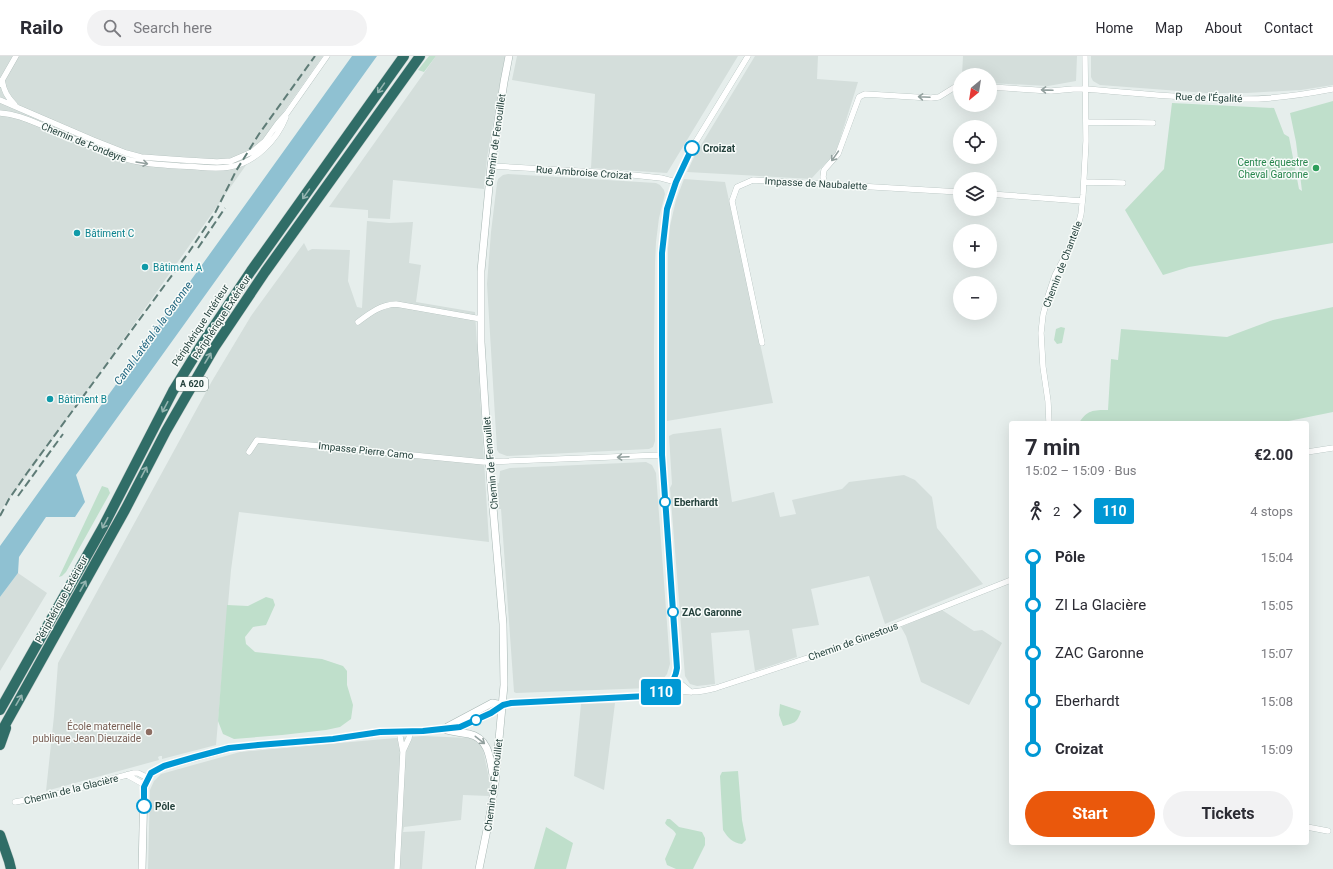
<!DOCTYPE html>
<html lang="en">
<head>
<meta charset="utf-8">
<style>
  body { margin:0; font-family:Roboto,sans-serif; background:#f2f2f3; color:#2b2b33; height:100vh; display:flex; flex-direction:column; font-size:15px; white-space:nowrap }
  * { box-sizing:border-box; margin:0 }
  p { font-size:13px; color:#7c7c81 }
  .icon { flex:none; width:22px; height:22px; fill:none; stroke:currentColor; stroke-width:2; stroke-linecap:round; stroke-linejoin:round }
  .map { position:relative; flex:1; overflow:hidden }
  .sheet { position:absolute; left:1009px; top:365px; width:300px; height:424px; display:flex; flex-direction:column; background:#fff; border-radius:4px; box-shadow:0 4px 16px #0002 }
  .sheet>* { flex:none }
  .badge { padding:0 8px; border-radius:3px; font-size:14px; line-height:26px }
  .needle { width:26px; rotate:210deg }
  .controls { position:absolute; left:953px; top:12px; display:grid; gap:8px }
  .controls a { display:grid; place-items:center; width:44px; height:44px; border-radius:50%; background:#fff; box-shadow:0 4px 16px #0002; font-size:20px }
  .map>.badge { position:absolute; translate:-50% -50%; box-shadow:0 0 0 2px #fff }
  .legs { display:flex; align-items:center; gap:6px; height:44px; padding:0 16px; font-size:13px }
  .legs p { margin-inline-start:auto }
  .summary { display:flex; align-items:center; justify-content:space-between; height:68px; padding:0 16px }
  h1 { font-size:22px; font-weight:700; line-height:30px }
  .action { display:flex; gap:8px; margin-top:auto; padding:8px 16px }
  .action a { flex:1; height:46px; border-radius:24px; background:#ea580c; color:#fff; font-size:16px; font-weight:700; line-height:46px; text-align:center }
  .action a+a { background:#f2f2f3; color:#2b2b33 }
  ul { padding:0 16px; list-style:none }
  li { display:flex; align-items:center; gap:14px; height:48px; font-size:15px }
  li i { display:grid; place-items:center; width:6px; height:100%; margin:0 5px; background:currentColor }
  li i::after { content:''; width:10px; height:10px; margin:-5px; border:3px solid; border-radius:50%; background:#fff }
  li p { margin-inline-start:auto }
  li:first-child i { background:linear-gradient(#0000 50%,currentColor 0) }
  li:last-child i { background:linear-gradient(currentColor 50%,#0000 0) }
  header { display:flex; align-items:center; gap:24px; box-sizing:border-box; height:56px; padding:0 20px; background:#fff; border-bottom:1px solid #e1e1e2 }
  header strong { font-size:19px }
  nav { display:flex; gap:22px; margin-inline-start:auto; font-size:14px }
  .search { width:280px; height:36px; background:#f2f2f3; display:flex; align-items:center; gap:10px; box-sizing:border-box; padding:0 14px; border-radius:22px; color:#7c7c81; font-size:15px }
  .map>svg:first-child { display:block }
</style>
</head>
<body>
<header>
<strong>Railo</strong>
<div class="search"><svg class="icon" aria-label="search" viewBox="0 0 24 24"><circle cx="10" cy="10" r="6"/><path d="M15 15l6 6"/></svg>Search here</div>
<nav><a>Home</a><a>Map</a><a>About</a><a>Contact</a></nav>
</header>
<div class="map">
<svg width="1333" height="813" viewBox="0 0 1333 813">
  <rect width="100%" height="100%" fill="#e6eeec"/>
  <path fill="#d4dedb" d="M0 0H323L29 417 0 455Z
    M436 0H505L487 102 484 133 393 124 390 163 368 162V154L329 151Z
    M517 0H738L667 117 591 112 595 38 512 24Z
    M755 0H818L817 23 858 26 836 96 811 123 687 116 695 99Z
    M963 0H1077L1076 25 1048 30 990 27V19H962Z
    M1091 0H1333V29L1301 34 1247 37H1206L1100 29 1093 25 1091 21Z
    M508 118 656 127 660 129 664 134 665 138 659 162 656 186 655 207 654 296 655 385 653 391 649 393 507 400 499 397 497 394 487 228 491 176 497 127 498 123 503 119Z
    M684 123 725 126 773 347 667 365 668 193 670 170 676 144Z
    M367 165 389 167 413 166 409 207 421 209 416 246 475 256 489 486 239 456 231 514 216 689 162 703V700H160L158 701 159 704 46 735 54 660 58 607 212 325 251 260 304 187 308 195 312 193 350 194 348 225 357 251 362 252Z
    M721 372 732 446 774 436 780 461 796 458 792 444 842 433 849 426 904 419 915 424 932 441 937 472 983 528 885 568 869 520 811 533 819 569 792 573 797 601 755 615 749 574 711 577 715 628 697 630 690 628 685 620 670 432 672 428 669 380 673 378Z
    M646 406 652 409 656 417 670 608 667 618 660 627 650 632 516 637 514 636 501 453H498L497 427H499L500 415 510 412Z
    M18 517 47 537 0 615V541Z
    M942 554 974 575 982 574 1002 587 969 649 921 626 906 580 901 571Z
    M615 647 608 703 604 734 574 720 581 648Z
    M423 680 470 682 477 685 482 691 484 698 490 728 489 740 463 739 461 764 404 771 403 776 425 775 422 813H148L150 734 154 725 161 718 240 696 384 683Z"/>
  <path fill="#bfdfcb" d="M429 0H436L424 16 418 14Z
    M1333 45V187L1189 211 1163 219 1125 154 1164 113 1172 47 1274 52 1284 78 1289 81 1299 133 1302 135 1296 86 1290 57Z
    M1333 251V356L1279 367H1079C1087 354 1093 354 1108 354L1111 303 1118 304 1121 273 1227 281 1273 264Z
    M1061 271 1065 272 1062 287 1057 288 1054 284 1056 273Z
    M102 430 108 432 110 437 66 516 62 520 59 521Z
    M266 541 273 543 275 549 266 569 253 571 245 581 246 588 255 596 322 603 343 610 347 615V629L353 649 351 663 340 671 326 674 282 679 234 683 223 678 218 665 227 549 248 550Z
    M780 648 801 655C797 667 795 667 783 670L779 659Z
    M738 715 742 764 746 784 742 788C733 787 728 782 723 774L720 720 722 716Z
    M667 763H670L679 771 702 776 705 782V789L693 813H676L667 809 665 803 676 778C673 772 668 772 665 767Z
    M546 771 573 787 566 813H534Z"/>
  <path fill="#8fc1d2" d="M352 0H377L76 419 85 446 75 461H46L19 501 18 517 0 541V490Z"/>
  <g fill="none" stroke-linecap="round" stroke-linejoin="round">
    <g stroke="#a8b7b4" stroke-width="6">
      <path id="minor" d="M2 24C4 35 7 41 15 49
        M0 28 16 0
        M990 31 1051 35 1073 33H1085C1136 37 1187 43 1238 43 1270 44 1302 39 1333 33
        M0 44 93 84 126 97 141 101 183 104 217 106 231 105 252 96 265 85 278 67 287 57 327 0
        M0 57C17 58 31 65 46 71 72 82 97 94 123 102 141 108 161 109 180 110 196 110 213 114 229 111 255 107 277 84 286 61
        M1086 66 1153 67
        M491 110 614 117 661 122 676 126
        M1084 126 1123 127
        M825 128 823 121 824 114 838 98 859 41 865 38 931 42 939 41 955 31 960 29
        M990 138 1082 145
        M358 266C370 257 380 249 396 248L481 263
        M762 287 732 145 737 131 753 124 960 136
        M1049 367 1048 345 1043 311 1041 277 1043 259 1048 240 1055 219 1069 193 1076 178 1081 158 1083 139 1086 85 1085 0
        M249 396 257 384 484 406 662 399
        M1307 396 1333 392
        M674 622 691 636
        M669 630C684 639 700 636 716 632L844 590 1011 524
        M503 649 513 647 647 640C681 633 677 612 676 584L662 399 661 197 667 153 682 112 692 92 748 0
        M403 695 409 682 410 675
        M127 719 145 729
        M15 746 53 739 134 717H138L148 722
        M1307 771 1328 775
        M397 813 403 696 399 675"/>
    </g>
    <g stroke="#a8b7b4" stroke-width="8">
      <path id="tertiary" d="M447 671 492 647 503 649
        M447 674C455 676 462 677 469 678 489 682 490 703 493 719
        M142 813 144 731 151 717 164 710 229 692 333 683 380 676 423 675 460 671 491 657 503 649
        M479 813 491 754 495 727 504 629 503 568 487 381 481 286V215L491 110 504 26 509 0"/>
    </g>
    <g stroke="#c2cac8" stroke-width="11">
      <path id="motorway" d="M0 654 103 471 173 335 202 288 251 215 404 0
        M0 678 125 454 166 375 214 292 265 216 420 0
        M0 689 6 672
        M0 779 9 805 11 813"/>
    </g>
    <use href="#minor" stroke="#fff" stroke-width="5.5"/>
    <use href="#tertiary" stroke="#fff" stroke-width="7"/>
    <use href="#motorway" stroke="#306d67" stroke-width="10"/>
    <path stroke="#5f7c77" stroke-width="2" stroke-dasharray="8 4" stroke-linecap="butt" d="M198 192 225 152
      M18 440 63 378
      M0 460 9 443 27 417 189 196 215 157 236 115 259 78 315 0"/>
  </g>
  <defs><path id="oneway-shaft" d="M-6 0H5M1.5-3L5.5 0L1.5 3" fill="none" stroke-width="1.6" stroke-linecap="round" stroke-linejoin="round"/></defs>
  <g stroke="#94b4b0">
    <use href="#oneway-shaft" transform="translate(381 32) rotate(125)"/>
    <use href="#oneway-shaft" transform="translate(306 138) rotate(125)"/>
    <use href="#oneway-shaft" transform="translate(208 302) rotate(-59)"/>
    <use href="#oneway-shaft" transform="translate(165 351) rotate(118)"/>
    <use href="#oneway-shaft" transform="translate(144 416) rotate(-62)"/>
    <use href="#oneway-shaft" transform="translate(105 467) rotate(118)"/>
    <use href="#oneway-shaft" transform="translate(83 530) rotate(-61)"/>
    <use href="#oneway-shaft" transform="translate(19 644) rotate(-60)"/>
  </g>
  <g stroke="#92a09e">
    <use href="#oneway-shaft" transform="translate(1047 34) rotate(-178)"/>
    <use href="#oneway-shaft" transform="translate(924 41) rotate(-177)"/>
    <use href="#oneway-shaft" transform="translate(835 100) rotate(125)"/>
    <use href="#oneway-shaft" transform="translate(142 107) rotate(9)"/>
    <use href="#oneway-shaft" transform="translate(623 401) rotate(177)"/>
    <use href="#oneway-shaft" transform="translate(480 684) rotate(38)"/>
  </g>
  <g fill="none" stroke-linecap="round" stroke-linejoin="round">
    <g stroke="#fff" stroke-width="9">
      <path id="line-1" d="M144 750V731L151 717 164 710 195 701 229 692 258 689 333 683 380 676 423 675 460 671 491 657 503 649 511 647 647 640C663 637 675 628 677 612L662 399V197L667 153 676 126 692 92"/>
    </g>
    <use href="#line-1" stroke="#0098d4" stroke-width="6"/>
  </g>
  <g fill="#fff" stroke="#0098d4" stroke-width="2">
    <circle cx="692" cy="92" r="7"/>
    <circle cx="665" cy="446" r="5"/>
    <circle cx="673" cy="556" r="5"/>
    <circle cx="476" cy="664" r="5"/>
    <circle cx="144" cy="750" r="7"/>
  </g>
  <circle fill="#2e9e5b" stroke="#f7fbf9" stroke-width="1.5" cx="1316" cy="112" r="4"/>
  <g fill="#0f9aa8" stroke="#f7fbf9" stroke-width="1.5">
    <circle cx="77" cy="177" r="4"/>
    <circle cx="145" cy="211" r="4"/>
    <circle cx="50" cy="343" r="4"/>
  </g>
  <circle fill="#8d6e63" stroke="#f7fbf9" stroke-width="1.5" cx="149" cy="676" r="4"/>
  <g text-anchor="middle" stroke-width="3" stroke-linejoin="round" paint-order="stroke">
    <rect fill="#f7fbf9" stroke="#637975" stroke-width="1" x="176" y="321" width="32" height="14" rx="3"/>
    <g font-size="9" font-weight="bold" fill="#24413c">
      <text x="192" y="331">A 620</text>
    </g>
    <g font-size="10" fill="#24413c" stroke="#f7fbf9">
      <text transform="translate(1209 41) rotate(2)" y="4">Rue de l'Égalité</text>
      <text transform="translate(495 84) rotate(-82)" y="4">Chemin de Fenouillet</text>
      <text transform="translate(84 86) rotate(22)" y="4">Chemin de Fondeyre</text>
      <text transform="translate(584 116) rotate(4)" y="4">Rue Ambroise Croizat</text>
      <text transform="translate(816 127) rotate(3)" y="4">Impasse de Naubalette</text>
      <text transform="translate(1062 208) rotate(-69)" y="4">Chemin de Chantelle</text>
      <text transform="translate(221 261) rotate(-57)" y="4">Périphérique Extérieur</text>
      <text transform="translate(200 269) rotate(-57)" y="4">Périphérique Intérieur</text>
      <text transform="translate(366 394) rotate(6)" y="4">Impasse Pierre Camo</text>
      <text transform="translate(490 407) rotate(-95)" y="4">Chemin de Fenouillet</text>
      <text transform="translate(61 543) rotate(-61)" y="4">Périphérique Extérieur</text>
      <text transform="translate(853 585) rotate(-20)" y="4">Chemin de Ginestous</text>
      <text transform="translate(493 729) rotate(-83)" y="4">Chemin de Fenouillet</text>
      <text transform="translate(71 733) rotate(-14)" y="4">Chemin de la Glacière</text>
    </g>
    <g font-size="10" font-weight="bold" fill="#24413c" stroke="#f7fbf9" text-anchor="start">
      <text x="703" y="96">Croizat</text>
      <text x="674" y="450">Eberhardt</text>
      <text x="682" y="560">ZAC Garonne</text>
      <text x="155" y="754">Pôle</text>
    </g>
    <g font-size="10" fill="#27864d" stroke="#f7fbf9" text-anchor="end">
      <text x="1308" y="110">Centre équestre<tspan x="1308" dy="12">Cheval Garonne</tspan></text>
    </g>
    <g font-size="10" fill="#0d838f" stroke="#f7fbf9" text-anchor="start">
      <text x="85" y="181">Bâtiment C</text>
      <text x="153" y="215">Bâtiment A</text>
      <text x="58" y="347">Bâtiment B</text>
    </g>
    <g font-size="10" fill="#785e54" stroke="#f7fbf9" text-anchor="end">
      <text x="141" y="674">École maternelle<tspan x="141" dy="12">publique Jean Dieuzaide</tspan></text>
    </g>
    <g font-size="11" font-style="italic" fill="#1e637d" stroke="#f7fbf9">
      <text transform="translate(153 277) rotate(-54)" y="4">Canal Latéral à la Garonne</text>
    </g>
  </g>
</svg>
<div class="controls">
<a><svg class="needle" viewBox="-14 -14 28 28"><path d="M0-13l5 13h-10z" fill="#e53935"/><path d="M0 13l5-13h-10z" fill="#7c7c81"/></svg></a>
<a><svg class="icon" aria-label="locate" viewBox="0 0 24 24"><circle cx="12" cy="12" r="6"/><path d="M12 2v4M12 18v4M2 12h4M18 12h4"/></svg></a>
<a><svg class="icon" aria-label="layers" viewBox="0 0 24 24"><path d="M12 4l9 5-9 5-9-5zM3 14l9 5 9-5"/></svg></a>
<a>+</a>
<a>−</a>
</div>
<b class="badge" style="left:661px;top:636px;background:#0098d4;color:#fff">110</b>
<section class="sheet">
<div class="summary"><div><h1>7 min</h1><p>15:02 – 15:09 · Bus</p></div><b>€2.00</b></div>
<div class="legs"><svg class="icon" aria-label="walk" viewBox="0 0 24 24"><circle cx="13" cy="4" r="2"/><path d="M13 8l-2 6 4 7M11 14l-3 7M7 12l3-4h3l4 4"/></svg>2<svg class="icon" aria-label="forward" viewBox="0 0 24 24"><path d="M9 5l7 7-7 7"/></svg><b class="badge" style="background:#0098d4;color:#fff">110</b><p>4 stops</p></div>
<ul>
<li><i style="color:#0098d4"></i><b>Pôle</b><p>15:04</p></li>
<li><i style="color:#0098d4"></i><span>ZI La Glacière</span><p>15:05</p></li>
<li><i style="color:#0098d4"></i><span>ZAC Garonne</span><p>15:07</p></li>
<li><i style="color:#0098d4"></i><span>Eberhardt</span><p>15:08</p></li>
<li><i style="color:#0098d4"></i><b>Croizat</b><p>15:09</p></li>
</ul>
<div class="action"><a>Start</a><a>Tickets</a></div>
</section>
</div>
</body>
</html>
